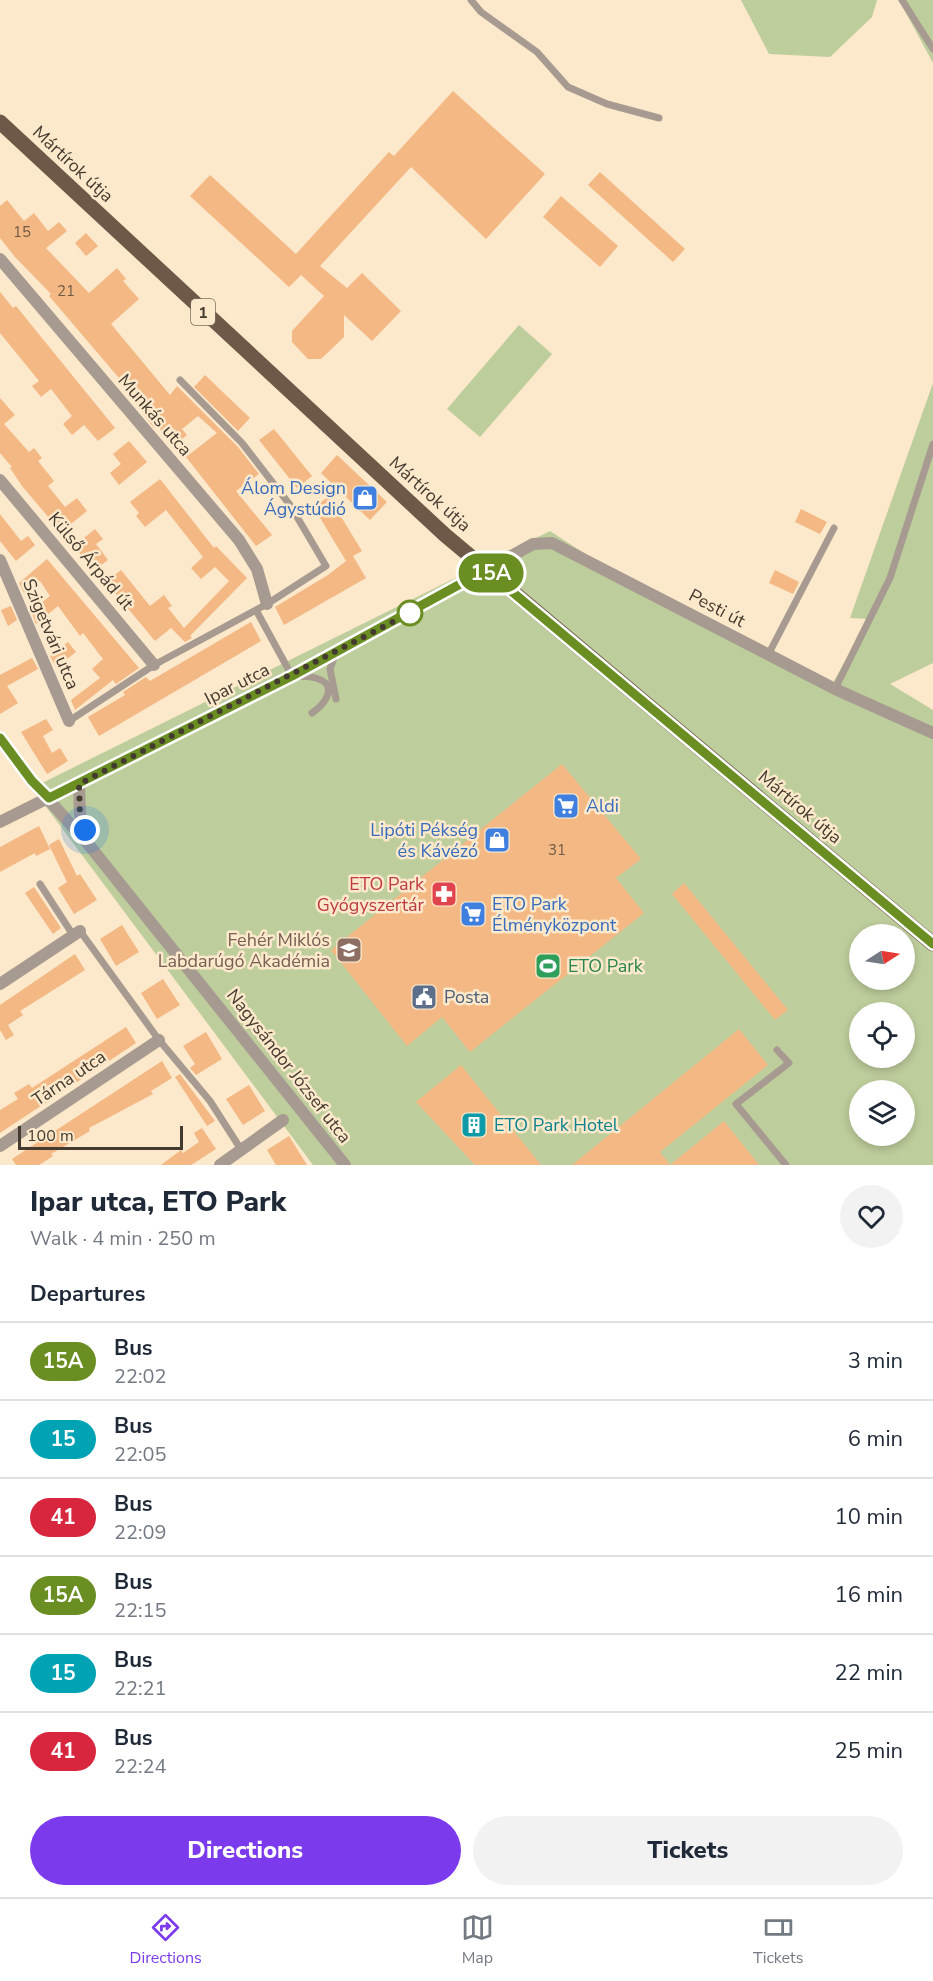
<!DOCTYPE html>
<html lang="en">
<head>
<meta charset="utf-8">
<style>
  body { margin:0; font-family:"Nunito Sans",sans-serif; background:#f2f2f3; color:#1f2937; height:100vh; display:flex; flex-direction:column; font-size:22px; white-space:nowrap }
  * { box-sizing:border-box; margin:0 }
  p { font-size:20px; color:#747a83 }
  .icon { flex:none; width:33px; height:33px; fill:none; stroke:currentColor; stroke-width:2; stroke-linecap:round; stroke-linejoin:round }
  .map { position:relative; height:1165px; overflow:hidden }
  .panel { display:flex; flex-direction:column; background:#fff; flex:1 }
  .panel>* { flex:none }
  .badge { padding:0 12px; border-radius:20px; font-size:21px; line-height:39px }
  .needle { width:39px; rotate:78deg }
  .tools { position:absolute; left:849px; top:924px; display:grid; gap:12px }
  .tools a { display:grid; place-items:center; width:66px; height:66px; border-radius:50%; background:#fff; box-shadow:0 3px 9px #0003; font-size:30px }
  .scale { position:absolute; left:18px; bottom:15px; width:165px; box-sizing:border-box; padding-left:6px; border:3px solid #443b30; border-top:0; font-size:16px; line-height:21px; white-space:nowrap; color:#443b30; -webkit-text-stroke:4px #fce8ca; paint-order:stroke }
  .you { position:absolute; width:30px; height:30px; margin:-15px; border:4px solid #fff; border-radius:50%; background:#1a73e8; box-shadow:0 0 0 9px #1a73e833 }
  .map>.badge { position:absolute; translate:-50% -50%; box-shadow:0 0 0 3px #fff }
  h2 { padding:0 30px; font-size:22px; line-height:54px }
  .round { display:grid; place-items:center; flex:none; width:63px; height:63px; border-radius:32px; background:#f2f2f3 }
  .head { display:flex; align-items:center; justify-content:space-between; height:102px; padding:0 30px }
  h1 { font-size:28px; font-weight:800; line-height:45px }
  .button { display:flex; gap:12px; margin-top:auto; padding:12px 30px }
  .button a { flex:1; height:69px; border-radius:36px; background:#7c3aed; color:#fff; font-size:24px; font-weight:800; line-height:69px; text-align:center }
  .button a+a { background:#f2f2f3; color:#1f2937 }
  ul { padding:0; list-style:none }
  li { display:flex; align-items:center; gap:18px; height:78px; padding:0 30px; border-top:2px solid #e0e1e3 }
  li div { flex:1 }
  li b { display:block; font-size:22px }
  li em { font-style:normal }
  li .badge { min-width:66px; font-weight:700; text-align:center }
  .menu { display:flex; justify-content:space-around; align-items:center; height:84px; border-top:2px solid #e0e1e3; background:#fff; font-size:16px; color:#747a83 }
  .menu a { display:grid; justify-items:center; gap:3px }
  .menu .current { color:#7c3aed }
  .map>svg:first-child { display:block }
</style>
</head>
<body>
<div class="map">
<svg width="933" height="1165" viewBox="0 0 933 1165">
  <rect width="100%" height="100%" fill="#fce8ca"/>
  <path fill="#becd9c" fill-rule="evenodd" d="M741 0H877L872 17 830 57 769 54Z
    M899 0H933V63Z
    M519 325 552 354 480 437 447 409Z
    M933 383V663L890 684 933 710V1165H313L32 788 550 531 632 584 831 686 869 619 850 618ZM860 934H904V980H860ZM860 1012H904V1058H860ZM860 1090H904V1136H860Z"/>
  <path fill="#f3b884" d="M453 91 545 174 486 239 411 167 320 266 347 288 362 273 401 311 372 341 344 315V337L321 359H308L292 342V331L324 296 301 275 289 287 190 196 210 175 296 254 389 152 394 156Z
    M600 172 685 249 673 262 588 185Z
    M561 196 618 246 600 267 543 217Z
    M7 200 24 221 34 213 48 231 59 222 67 231 46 248 89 293 117 268 126 279 123 281 139 299 111 324 170 395 177 386 238 447 259 474 236 491 272 535 256 546 186 457 217 433 198 416 182 429 187 435 173 446 157 425 154 428 144 415 148 412 49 296 51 294 15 257 0 238V206Z
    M86 233 98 246 86 256 75 243Z
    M0 292 13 308 16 306 115 428 98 441 84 425 72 435 63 424 72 416 51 389 41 397 32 386 39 381 0 333Z
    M205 375 250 418 238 431 194 387Z
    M0 398 15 415 4 424 29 452 34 448 42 458 38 461 54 481 48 486 65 507 77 498 87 511 61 532 22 486 10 468 12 467 0 453Z
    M274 429 312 476 297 488 259 440Z
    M129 441 147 462 119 485 110 473 121 464 113 454Z
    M337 455 387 502 370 520 321 473Z
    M160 479 214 548 216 546 247 578 190 636 192 638 185 642 171 628 155 641 106 582 121 570 150 606 164 595 172 606 168 608 184 628 229 581 215 567 201 579 191 568 203 557 166 510 145 527 136 516 139 513 130 502Z
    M329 497 362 551 353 556 366 578 284 625 275 607 328 575 346 561 313 506Z
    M801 509 827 522 820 534 795 522Z
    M0 514 21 541 28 536 35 545 16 561 0 541Z
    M95 529 103 539 96 544 108 560 93 571 74 546Z
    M47 559 139 668 116 684 113 680 75 710 71 700 100 678 92 669 103 659 83 633 80 636 58 606 36 624 31 611 50 596 40 581 24 593 19 583Z
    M775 570 799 582 793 594 769 583Z
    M11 606 17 620 8 626 1 610Z
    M251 622 261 641 99 736 88 717 125 695 123 692 146 677 150 681Z
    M68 642 76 652 56 667 50 656Z
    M32 658 38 669 7 686 18 703 0 714V675Z
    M46 719 53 730 43 736 52 753 60 748 68 761 47 774 21 732Z
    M562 764 641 859 616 878 644 913 470 1052 442 1017 407 1046 331 950Z
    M39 826 50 849 36 856 35 853 0 872V847Z
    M59 839 77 876 80 874 97 900 74 914 58 888 67 882 49 845Z
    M684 883 788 1010 775 1020 672 894Z
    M34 887 61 928 53 934 25 893Z
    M122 925 139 952 116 966 100 939Z
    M75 954 85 970 20 1011 23 1015 8 1025 14 1035 6 1040 0 1030V1005Z
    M163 979 180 1005 157 1019 141 993Z
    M126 1027 136 1043 0 1133V1110L18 1099 14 1093 29 1084 32 1088Z
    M739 1029 768 1065 660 1152 670 1165 724 1121 759 1165H572Z
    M206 1032 222 1059 196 1075 190 1068 195 1064 183 1046Z
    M162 1061 172 1078 151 1091 153 1094 89 1128 90 1131 51 1154 53 1156 39 1165H16L12 1159Z
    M461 1065 541 1165H475L416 1102Z
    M180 1074 215 1121 207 1126 175 1077Z
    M249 1085 265 1111 243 1125 226 1099Z
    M202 1128 216 1149 191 1165H161L181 1150 183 1153 199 1142 194 1133Z
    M289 1136 307 1165H276L267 1150Z"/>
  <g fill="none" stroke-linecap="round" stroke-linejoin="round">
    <path stroke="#a79b91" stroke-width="7" d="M471 0 481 12 537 52 568 87 607 104 659 118
      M902 0 933 49
      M256 610 292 676C300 676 309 676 316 678 340 685 324 705 312 713
      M336 652 330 669 336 699
      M768 655 834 528
      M835 689 890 578 933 444
      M69 721 154 665 267 604 326 566 290 505 242 443 180 380
      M40 884 73 935
      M80 931 159 1040 210 1101 242 1151
      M777 1050 789 1063 736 1104 786 1165"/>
    <path stroke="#a79b91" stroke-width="12" d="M0 259 239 540 257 569 267 604
      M0 480 154 665
      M0 560 69 721
      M486 570 533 544 552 543 835 689 933 733
      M0 738 32 781 89 845 345 1165
      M79 784 80 815 87 838
      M0 984 80 931
      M0 1146 159 1040
      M220 1165 283 1120"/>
    <path stroke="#a79b91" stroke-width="12" d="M0 822 292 676 486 570"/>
    <path stroke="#6e5948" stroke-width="15" d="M0 122 445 535 933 944"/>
  </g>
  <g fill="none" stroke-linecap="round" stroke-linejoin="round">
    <g stroke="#fff" stroke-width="14">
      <path id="line" d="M0 738 32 781 49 798 292 676 486 570 933 944"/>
    </g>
    <use href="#line" stroke="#6b8e23" stroke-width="9"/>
    <path stroke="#443b30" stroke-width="6" stroke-dasharray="0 10.8" d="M85 830 80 815 79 784 410 613"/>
  </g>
  <defs>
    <g id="shop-square" transform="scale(1.35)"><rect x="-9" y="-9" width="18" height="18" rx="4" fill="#3f7fe0" stroke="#fce8ca"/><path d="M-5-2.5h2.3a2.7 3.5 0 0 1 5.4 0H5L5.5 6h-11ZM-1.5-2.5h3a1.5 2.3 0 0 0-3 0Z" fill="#fff"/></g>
    <g id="supermarket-square" transform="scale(1.35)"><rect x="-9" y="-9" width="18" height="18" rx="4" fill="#3f7fe0" stroke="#fce8ca"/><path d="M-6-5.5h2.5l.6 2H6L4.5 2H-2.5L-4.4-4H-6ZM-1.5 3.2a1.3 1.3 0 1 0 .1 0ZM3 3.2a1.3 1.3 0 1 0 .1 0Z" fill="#fff"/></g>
    <g id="pharmacy-square" transform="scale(1.35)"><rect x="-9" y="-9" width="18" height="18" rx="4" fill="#e0444e" stroke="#fce8ca"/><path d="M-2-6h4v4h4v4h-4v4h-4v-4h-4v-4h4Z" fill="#fff"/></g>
    <g id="school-square" transform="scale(1.35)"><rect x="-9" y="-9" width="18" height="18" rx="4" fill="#8d6e63" stroke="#fce8ca"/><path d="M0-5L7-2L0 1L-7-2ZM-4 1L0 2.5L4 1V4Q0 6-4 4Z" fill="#fff"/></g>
    <g id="stadium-square" transform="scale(1.35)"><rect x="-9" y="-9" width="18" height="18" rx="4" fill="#2e9e5b" stroke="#fce8ca"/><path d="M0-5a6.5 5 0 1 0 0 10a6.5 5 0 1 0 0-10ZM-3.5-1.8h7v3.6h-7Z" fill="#fff"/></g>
    <g id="civic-square" transform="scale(1.35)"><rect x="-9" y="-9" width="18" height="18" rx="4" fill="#5c6f8a" stroke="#fce8ca"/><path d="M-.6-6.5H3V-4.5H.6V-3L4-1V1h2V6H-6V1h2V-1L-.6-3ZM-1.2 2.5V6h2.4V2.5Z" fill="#fff"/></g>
    <g id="building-square" transform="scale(1.35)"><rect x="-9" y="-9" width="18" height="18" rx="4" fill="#0f9aa8" stroke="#fce8ca"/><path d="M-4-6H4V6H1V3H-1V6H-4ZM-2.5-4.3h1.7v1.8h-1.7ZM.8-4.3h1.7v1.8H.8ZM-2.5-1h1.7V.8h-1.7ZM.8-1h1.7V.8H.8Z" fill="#fff"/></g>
  </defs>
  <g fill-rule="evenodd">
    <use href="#shop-square" x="365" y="498"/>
    <use href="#supermarket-square" x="566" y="806"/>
    <use href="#shop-square" x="497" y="840"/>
    <use href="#pharmacy-square" x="444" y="894"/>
    <use href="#supermarket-square" x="473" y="914"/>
    <use href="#school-square" x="349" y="950"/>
    <use href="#stadium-square" x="548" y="966"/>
    <use href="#civic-square" x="424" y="997"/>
    <use href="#building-square" x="474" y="1125"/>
  </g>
  <circle fill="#fff" stroke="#6b8e23" stroke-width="3" cx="410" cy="613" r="12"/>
  <g text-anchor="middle" stroke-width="5" stroke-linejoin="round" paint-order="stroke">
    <g font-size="15" fill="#705a45">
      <text x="22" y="237">15</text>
      <text x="66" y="296">21</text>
      <text x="557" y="855">31</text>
    </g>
    <rect fill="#fce8ca" stroke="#7b6f5e" stroke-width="1.5" x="191" y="299" width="24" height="26" rx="4.5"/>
    <g font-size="16" font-weight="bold" fill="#443b30">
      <text x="203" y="318">1</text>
    </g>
    <g font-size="18" fill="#443b30" stroke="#fce8ca">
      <text transform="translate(73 164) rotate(43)" y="6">Mártírok útja</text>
      <text transform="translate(155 415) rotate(49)" y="6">Munkás utca</text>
      <text transform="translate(430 494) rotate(42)" y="6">Mártírok útja</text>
      <text transform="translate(91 561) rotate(50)" y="6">Külső Árpád út</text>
      <text transform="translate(717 608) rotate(28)" y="6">Pesti út</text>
      <text transform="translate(51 634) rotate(67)" y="6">Szigetvári utca</text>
      <text transform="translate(237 684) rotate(-27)" y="6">Ipar utca</text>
      <text transform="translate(800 807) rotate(40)" y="6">Mártírok útja</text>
      <text transform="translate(289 1066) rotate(52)" y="6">Nagysándor József utca</text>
      <text transform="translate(69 1078) rotate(-34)" y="6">Tárna utca</text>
    </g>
    <g font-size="18" fill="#366cbe" stroke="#fce8ca" text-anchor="end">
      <text x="346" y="494">Álom Design<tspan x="346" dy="21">Ágystúdió</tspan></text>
      <text x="586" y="812" text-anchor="start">Aldi</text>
      <text x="478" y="836">Lipóti Pékség<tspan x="478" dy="21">és Kávézó</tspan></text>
      <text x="492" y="910" text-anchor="start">ETO Park<tspan x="492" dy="21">Élményközpont</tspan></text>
    </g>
    <g font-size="18" fill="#be3a42" stroke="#fce8ca" text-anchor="end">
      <text x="424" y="890">ETO Park<tspan x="424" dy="21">Gyógyszertár</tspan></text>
    </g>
    <g font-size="18" fill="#785e54" stroke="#fce8ca" text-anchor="end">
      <text x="330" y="946">Fehér Miklós<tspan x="330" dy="21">Labdarúgó Akadémia</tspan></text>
    </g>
    <g font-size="18" fill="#27864d" stroke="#fce8ca" text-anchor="start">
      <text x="568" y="972">ETO Park</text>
    </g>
    <g font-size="18" fill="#4e5e75" stroke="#fce8ca" text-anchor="start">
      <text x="444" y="1003">Posta</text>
    </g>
    <g font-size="18" fill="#0d838f" stroke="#fce8ca" text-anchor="start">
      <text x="494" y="1131">ETO Park Hotel</text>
    </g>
  </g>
</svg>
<div class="tools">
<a><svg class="needle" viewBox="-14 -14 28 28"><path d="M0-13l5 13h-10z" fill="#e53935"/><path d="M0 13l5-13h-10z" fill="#747a83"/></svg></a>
<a><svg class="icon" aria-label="locate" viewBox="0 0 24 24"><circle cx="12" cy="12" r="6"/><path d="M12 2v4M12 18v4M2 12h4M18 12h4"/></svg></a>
<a><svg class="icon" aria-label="layers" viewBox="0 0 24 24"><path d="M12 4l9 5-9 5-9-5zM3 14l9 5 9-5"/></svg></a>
</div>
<div class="scale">100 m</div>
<div class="you" style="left:85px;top:830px"></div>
<b class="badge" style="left:491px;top:573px;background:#6b8e23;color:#fff">15A</b>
</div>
<section class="panel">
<div class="head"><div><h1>Ipar utca, ETO Park</h1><p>Walk · 4 min · 250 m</p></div><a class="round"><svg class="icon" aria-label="heart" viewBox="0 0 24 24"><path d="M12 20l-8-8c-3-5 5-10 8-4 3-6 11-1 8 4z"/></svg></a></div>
<h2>Departures</h2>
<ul>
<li><span class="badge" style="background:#6b8e23;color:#fff">15A</span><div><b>Bus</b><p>22:02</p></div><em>3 min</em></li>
<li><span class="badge" style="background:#00a3b4;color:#fff">15</span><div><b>Bus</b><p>22:05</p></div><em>6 min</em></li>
<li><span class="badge" style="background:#d7263d;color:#fff">41</span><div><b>Bus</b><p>22:09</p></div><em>10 min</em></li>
<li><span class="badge" style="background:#6b8e23;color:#fff">15A</span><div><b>Bus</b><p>22:15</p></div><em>16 min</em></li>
<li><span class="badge" style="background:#00a3b4;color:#fff">15</span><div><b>Bus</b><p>22:21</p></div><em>22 min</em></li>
<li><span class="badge" style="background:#d7263d;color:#fff">41</span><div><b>Bus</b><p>22:24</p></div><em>25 min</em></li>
</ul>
<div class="button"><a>Directions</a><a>Tickets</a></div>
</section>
<nav class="menu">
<a class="current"><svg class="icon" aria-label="directions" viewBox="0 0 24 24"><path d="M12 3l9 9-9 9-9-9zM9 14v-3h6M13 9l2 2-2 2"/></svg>Directions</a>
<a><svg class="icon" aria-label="map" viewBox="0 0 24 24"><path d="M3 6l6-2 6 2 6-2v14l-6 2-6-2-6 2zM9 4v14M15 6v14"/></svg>Map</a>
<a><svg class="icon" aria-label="tickets" viewBox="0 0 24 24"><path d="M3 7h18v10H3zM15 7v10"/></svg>Tickets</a>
</nav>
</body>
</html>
